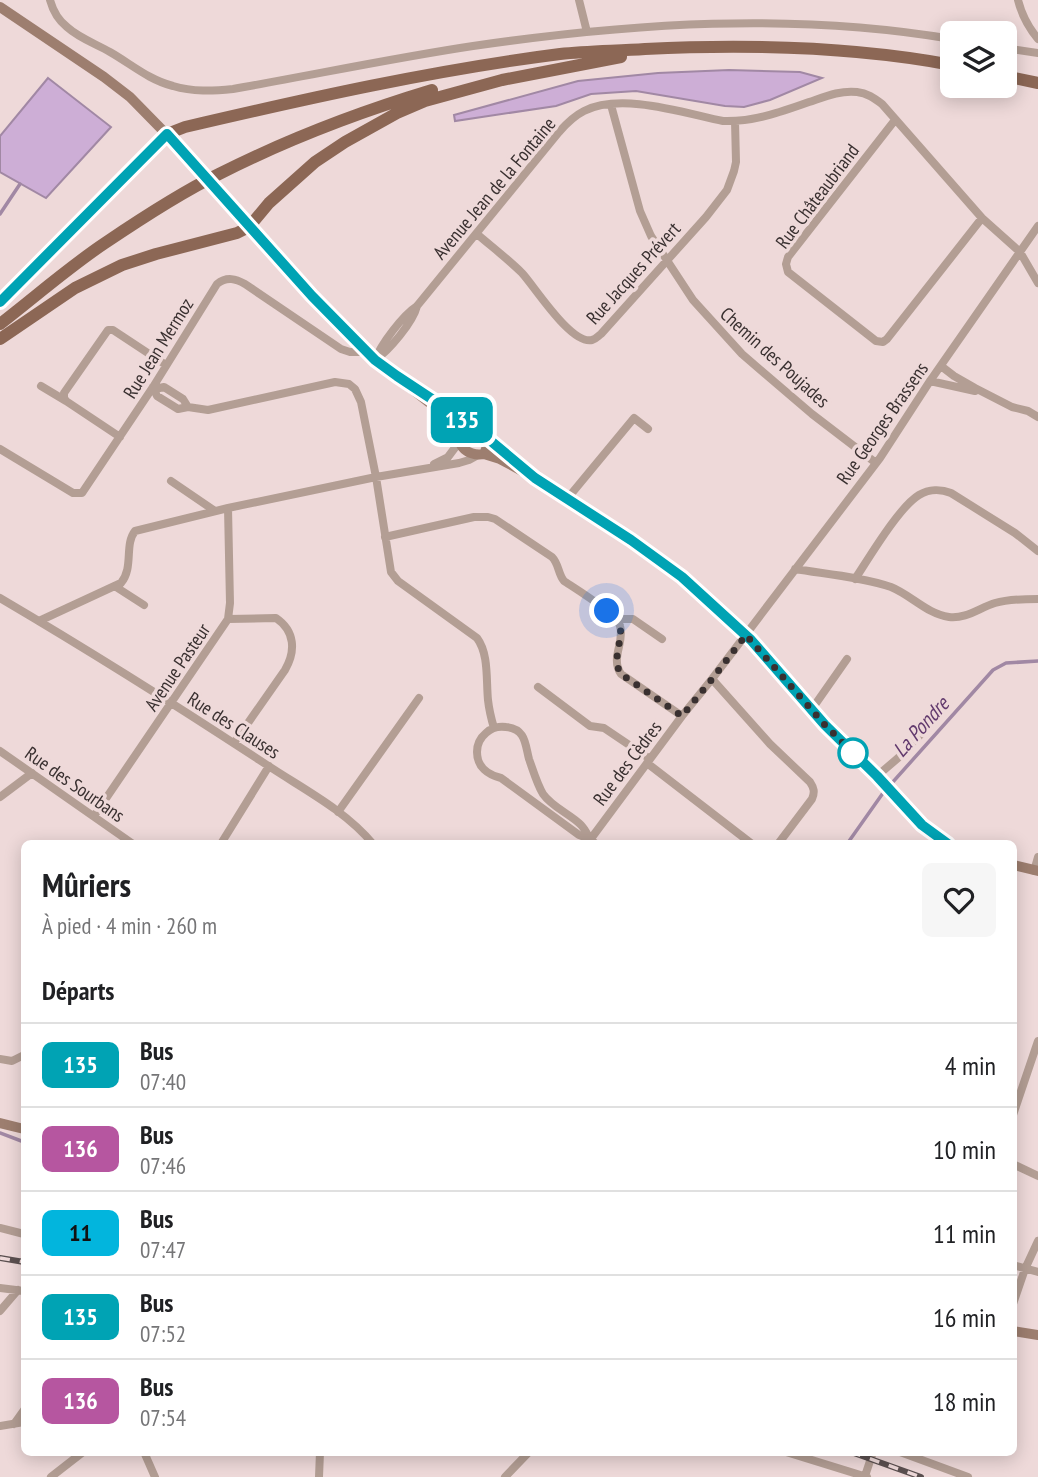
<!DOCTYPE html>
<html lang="fr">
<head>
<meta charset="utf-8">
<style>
  body { margin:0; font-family:"PT Sans Narrow",sans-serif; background:#f6f6f6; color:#202124; height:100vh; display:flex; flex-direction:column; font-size:26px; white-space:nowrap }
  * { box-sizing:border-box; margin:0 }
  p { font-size:23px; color:#757577 }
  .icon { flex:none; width:38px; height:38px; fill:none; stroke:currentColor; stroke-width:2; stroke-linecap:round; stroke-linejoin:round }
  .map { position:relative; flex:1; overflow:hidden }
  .panel { position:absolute; left:21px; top:840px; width:996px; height:616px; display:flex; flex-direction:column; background:#fff; border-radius:10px; box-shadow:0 4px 18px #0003 }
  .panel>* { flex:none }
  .badge { padding:0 14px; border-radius:10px; font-size:24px; line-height:46px }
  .fabs { position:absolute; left:940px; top:21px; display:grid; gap:14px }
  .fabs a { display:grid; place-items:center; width:77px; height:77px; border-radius:10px; background:#fff; box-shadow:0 4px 18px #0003; font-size:35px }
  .you { position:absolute; width:35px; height:35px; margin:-18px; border:5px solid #fff; border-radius:50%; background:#1a73e8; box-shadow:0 0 0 10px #1a73e833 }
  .map>.badge { position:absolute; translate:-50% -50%; box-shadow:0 0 0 4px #fff }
  h2 { padding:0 21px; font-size:26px; line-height:63px }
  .round { display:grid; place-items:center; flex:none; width:74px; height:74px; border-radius:10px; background:#f6f6f6 }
  .headline { display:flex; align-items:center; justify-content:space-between; height:119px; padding:0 21px }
  h1 { font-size:33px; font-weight:600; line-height:52px }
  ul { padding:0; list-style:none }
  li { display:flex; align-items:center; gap:21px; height:84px; padding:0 21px; border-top:2px solid #e0e0e0 }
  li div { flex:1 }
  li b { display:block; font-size:26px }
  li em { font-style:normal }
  li .badge { min-width:77px; font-weight:700; text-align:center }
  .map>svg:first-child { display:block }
</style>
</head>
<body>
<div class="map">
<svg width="1038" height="1477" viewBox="0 0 1038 1477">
  <rect width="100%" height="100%" fill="#eed9d9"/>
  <path fill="#cdaed6" stroke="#a188a4" stroke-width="2" d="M729 70 800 72 822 78 770 100 744 107 725 106 636 91 591 94 556 106 455 121 454 115 578 81 658 73Z
    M48 78 111 127 46 198 0 172V136Z"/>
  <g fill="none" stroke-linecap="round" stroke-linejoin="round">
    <path stroke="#a188a4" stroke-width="3.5" d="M0 214 20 184
      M847 844 883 793 993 670 1006 663 1038 661
      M0 1133 24 1142"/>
    <path stroke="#b39e94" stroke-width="8" d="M50 0C53 11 58 20 67 27 79 38 96 44 110 52 131 64 149 80 173 86 193 92 213 91 233 89 313 75 393 58 473 46 632 23 793 12 952 39
      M579 0 587 32
      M1018 0C1022 16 1028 27 1038 39
      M1004 48 1038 53
      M611 105 640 211 651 236 693 300 742 354 757 367 812 414 876 463
      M895 120 788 257 786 264 788 272 876 341 883 342 887 339 982 218
      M477 234C492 247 508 259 522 273 535 287 571 345 592 340 596 339 598 336 601 334L706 217 727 190 734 171 736 162 735 121
      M375 360C381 344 403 315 417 306L559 132C566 124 574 116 584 111 621 92 684 113 723 121 753 122 781 112 809 102 824 97 840 90 857 92 867 93 874 98 882 104L982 218 1020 252 1038 283
      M375 360C389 351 413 322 417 306
      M941 366 954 376 975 388 1012 407 1028 411 1038 417
      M930 381 975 391
      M41 386 66 401
      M153 387 157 396 178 409 188 407 208 410 335 382 349 384 355 389 361 402 376 477 391 572 398 581 477 638C489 654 486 680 488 700 489 709 491 718 494 728
      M155 389 164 387 183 399 188 407
      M120 437 66 401 64 398V393L108 330H113L166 365
      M0 449 73 493H82L153 387 217 284C227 276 236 279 245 284L341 349 350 352H366
      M434 464 448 457 460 441
      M171 481 215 511
      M567 499 634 418 648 429
      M385 537 474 517H488L495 519 552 557C559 564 558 574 564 581 576 589 617 614 620 626 625 642 610 658 621 674L682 716
      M795 569C825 574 862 577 891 587 911 595 927 614 949 617 966 619 979 608 995 603 1009 599 1024 599 1038 599
      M855 579C869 558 899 507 919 495 929 489 941 489 951 493L1015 533 1038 551
      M116 587 144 605
      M0 598C90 651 179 707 267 765 303 789 345 810 373 844
      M228 619 276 618C295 631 296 651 285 670L234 743
      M617 619H633L662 639
      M39 621 121 583C134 567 124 545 135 531L228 508
      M712 679 770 744 810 782C814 788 815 792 812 799L778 844
      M538 687 590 726 604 728 650 759
      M812 709 847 659
      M0 751 133 844
      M647 763 752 844
      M877 776 898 758 923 732
      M0 797 32 773
      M338 812 419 698
      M94 816 228 619 230 603 228 508 376 477 459 463 469 460 478 455
      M590 839C587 834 585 829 581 825 570 814 552 807 543 794 537 784 533 770 529 759 525 744 526 729 506 727 499 726 491 728 486 733 480 738 477 745 477 752 477 767 488 775 501 778L579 835 590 839 596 844
      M222 842 269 766
      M587 844 682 716 712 679 880 458 930 381 1038 226
      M1034 871 1038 857
      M0 1059 12 1061 24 1055
      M1013 1115 1038 1041
      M1013 1164 1038 1176
      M0 1228 24 1234
      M1013 1265 1038 1272
      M0 1288 24 1291
      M1013 1304 1025 1269 1038 1241
      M0 1311 18 1290
      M14 1424 24 1410
      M0 1426 24 1422
      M144 1452 155 1477
      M786 1452 867 1477
      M900 1452 968 1477
      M865 1476 873 1452
      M51 1477 83 1452
      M319 1477 320 1452
      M505 1477 529 1452"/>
    <path stroke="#9d7e6f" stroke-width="10" d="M0 7 104 77 130 97 179 147 312 296 375 360 449 418 460 435
      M445 407 474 429
      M468 429C478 429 484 435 488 444L484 454C467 458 449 440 468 429Z
      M486 437 517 463
      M484 454 500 459 535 478 631 540 682 577 751 640 825 725 877 776 922 825 948 844
      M1013 865 1038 871
      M0 1123 24 1129
      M1013 1331 1038 1335"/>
    <path stroke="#8c6755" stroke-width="12" d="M1004 76 1038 83
      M0 302 167 134 185 127C309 98 434 70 560 54 588 51 617 51 645 49 748 44 851 46 952 65
      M0 324C35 297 69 267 105 243 142 218 180 193 219 174 288 139 359 112 432 90
      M0 339 75 288 122 265 156 254 237 233 249 227 269 203 315 162 345 142 397 113 425 101 502 80 621 57"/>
    <g stroke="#5b5050" stroke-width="6">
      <path id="rail" d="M0 1258 24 1262
        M851 1452 921 1477"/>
    </g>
    <use href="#rail" stroke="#eed9d9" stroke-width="3.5" stroke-dasharray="10" stroke-linecap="butt"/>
  </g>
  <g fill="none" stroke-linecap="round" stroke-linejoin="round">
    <g stroke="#fff" stroke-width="16">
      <path id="line" d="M0 302 167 134 312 296 375 360 397 376 447 409 480 432 535 478 631 540 682 577 751 640 825 725 877 776 922 825 948 844"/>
    </g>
    <use href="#line" stroke="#00a3b4" stroke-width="10"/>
    <path stroke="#393030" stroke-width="7" stroke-dasharray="0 12.6" d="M607 611C610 614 614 616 616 619 629 633 609 656 621 674L682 716 712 679 746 635 825 725 853 753"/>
  </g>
  <circle fill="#fff" stroke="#00a3b4" stroke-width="3.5" cx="853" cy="753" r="14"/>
  <g text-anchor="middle" stroke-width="7" stroke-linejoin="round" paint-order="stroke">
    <g font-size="19" fill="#393030" stroke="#eed9d9">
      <text transform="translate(494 188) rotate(-50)" y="7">Avenue Jean de la Fontaine</text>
      <text transform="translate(817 196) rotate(-53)" y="7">Rue Châteaubriand</text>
      <text transform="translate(633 273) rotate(-48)" y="7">Rue Jacques Prévert</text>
      <text transform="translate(158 348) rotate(-58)" y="7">Rue Jean Mermoz</text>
      <text transform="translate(775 357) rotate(42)" y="7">Chemin des Poujades</text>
      <text transform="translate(882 423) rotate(-55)" y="7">Rue Georges Brassens</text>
      <text transform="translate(177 667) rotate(-56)" y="7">Avenue Pasteur</text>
      <text transform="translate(234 725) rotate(33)" y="7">Rue des Clauses</text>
      <text transform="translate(627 763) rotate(-53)" y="7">Rue des Cèdres</text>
      <text transform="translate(75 784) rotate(35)" y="7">Rue des Sourbans</text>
    </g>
    <g font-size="21" font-style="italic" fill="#633b6e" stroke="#eed9d9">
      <text transform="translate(921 727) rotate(-48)" y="7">La Pondre</text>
    </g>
  </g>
</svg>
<div class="fabs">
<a><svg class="icon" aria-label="layers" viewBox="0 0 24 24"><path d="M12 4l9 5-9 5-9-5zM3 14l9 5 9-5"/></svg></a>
</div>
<div class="you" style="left:607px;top:611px"></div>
<b class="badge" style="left:462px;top:420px;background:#00a3b4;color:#fff">135</b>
<section class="panel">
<div class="headline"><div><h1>Mûriers</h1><p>À pied · 4 min · 260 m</p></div><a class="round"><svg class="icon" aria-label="heart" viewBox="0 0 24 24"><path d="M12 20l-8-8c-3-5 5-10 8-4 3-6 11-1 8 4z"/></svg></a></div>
<h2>Départs</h2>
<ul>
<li><span class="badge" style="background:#00a3b4;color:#fff">135</span><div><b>Bus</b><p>07:40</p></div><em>4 min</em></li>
<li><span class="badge" style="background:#b656a0;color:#fff">136</span><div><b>Bus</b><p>07:46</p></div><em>10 min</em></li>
<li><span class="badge" style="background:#02b5dd;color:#111">11</span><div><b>Bus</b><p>07:47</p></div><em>11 min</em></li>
<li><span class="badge" style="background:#00a3b4;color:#fff">135</span><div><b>Bus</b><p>07:52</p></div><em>16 min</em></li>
<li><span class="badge" style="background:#b656a0;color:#fff">136</span><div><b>Bus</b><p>07:54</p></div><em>18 min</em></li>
</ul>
</section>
</div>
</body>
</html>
